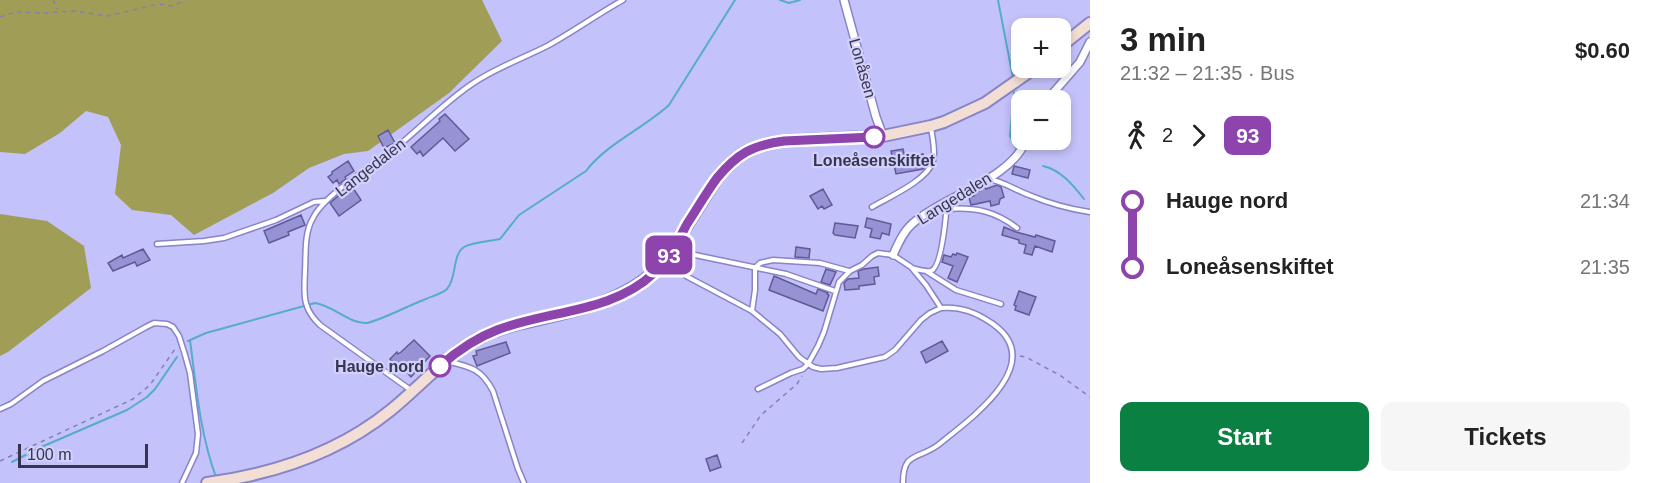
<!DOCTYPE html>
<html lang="en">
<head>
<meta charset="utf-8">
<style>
  body { margin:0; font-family:Helvetica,sans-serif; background:#f6f6f6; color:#222; height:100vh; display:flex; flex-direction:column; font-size:22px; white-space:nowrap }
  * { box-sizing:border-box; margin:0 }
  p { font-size:20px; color:#767676 }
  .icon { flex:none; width:33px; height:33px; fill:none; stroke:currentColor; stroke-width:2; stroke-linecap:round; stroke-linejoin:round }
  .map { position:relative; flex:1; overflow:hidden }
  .panel { display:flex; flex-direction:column; background:#fff; width:570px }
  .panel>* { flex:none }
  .badge { padding:0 12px; border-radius:9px; font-size:21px; line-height:39px }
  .buttons { position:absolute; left:1011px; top:18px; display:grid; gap:12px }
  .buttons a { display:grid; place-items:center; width:60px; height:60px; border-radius:12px; background:#fff; box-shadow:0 3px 9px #0003; font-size:30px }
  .scale { position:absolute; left:18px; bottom:15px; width:130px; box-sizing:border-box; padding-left:6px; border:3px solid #363450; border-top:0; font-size:16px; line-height:21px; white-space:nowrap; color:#363450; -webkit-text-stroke:4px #d2d1fb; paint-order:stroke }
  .map>.badge { position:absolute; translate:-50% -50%; box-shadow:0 0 0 3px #fff }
  .legs { display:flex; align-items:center; gap:9px; height:66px; padding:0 30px; font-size:20px }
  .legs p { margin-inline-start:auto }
  .overview { display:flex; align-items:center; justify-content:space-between; height:102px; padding:0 30px }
  h1 { font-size:33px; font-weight:700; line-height:45px }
  .action { display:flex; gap:12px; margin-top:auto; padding:12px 30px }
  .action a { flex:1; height:69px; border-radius:12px; background:#0b8043; color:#fff; font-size:24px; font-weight:700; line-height:69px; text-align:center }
  .action a+a { background:#f6f6f6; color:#222 }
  ul { padding:0 30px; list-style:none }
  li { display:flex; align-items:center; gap:21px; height:66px; font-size:22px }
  li i { display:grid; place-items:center; width:9px; height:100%; margin:0 8px; background:currentColor }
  li i::after { content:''; width:15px; height:15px; margin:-8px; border:4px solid; border-radius:50%; background:#fff }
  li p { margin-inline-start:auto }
  li:first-child i { background:linear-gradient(#0000 50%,currentColor 0) }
  li:last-child i { background:linear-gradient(currentColor 50%,#0000 0) }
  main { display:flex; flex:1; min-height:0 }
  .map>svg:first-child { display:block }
</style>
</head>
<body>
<main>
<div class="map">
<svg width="1090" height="483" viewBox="0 0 1090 483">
  <rect width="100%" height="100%" fill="#c4c2fa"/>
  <path fill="#a09d56" d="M0 0H482L502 41 449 93 368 151 344 154 309 168 273 193 194 235 171 215 132 210 115 194 121 145 108 117 86 111 60 133 25 154 0 152Z
    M0 214 47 221 84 246 91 288 8 352 0 356Z"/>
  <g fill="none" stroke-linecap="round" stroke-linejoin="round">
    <path stroke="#57abcc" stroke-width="2" d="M780 0 789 3 800 0
      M998 0 1013 78
      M1014 92 1010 136 1016 148
      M1043 166C1061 170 1073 185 1084 199
      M190 340C196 385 200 434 216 477
      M188 341 206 333 315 303C332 305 350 324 366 323 375 323 414 303 426 299 432 296 442 294 447 289 457 278 452 255 464 247 472 242 491 241 500 239L519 215 586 171C605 145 644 128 669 105L735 0
      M12 462 39 448 127 410 147 397 155 389 177 357"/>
  </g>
  <path fill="#9692d3" stroke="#5f5a98" stroke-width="1.5" d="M445 114 469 139 455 151 443 138 423 156 420 151 417 154 411 147 440 121 439 119Z
    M388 130 395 143 384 148 378 136Z
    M903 149 905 158 923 154 925 167 923 169 896 174 891 151Z
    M348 161 354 171 345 177 346 179 339 184 337 180 333 183 328 177 332 174V172Z
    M1014 166 1030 170 1028 178 1012 174Z
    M351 185 361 200 339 216 330 203Z
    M997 185 1001 187 1004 197 1000 199 999 204 991 206 990 201 971 205 969 197 974 196V194L985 187 986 189Z
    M823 189 832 205 824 209 822 206 818 209 810 196Z
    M301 215 305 225 288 232 289 235 269 243 264 231Z
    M867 218 891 224 889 235 882 233 880 239 870 237 872 229 865 227Z
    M835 223 858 226 855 238 835 235 833 233Z
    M1004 227 1016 232 1035 237 1036 235 1055 241 1052 252 1035 246 1032 255 1024 253 1026 245 1019 243V240L1002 235Z
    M796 247 810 249 809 258 795 257Z
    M143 249 150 260 137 266 135 262 113 271 108 263 122 255 123 258Z
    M957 253 968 257 957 282 948 278 953 266 942 262 944 255 951 257 953 254 956 255Z
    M878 267 879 276 874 277 875 284 859 286V289L845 290 844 283 848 279 859 278 858 271 864 269Z
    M826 269 836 272 830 285 821 282Z
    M774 276 816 294 818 289 828 293 827 294 829 295 823 311 769 290Z
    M1019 291 1036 297 1029 315 1015 310 1016 306 1014 305Z
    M414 340 430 356 411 377 401 366 398 369 390 359 397 352 398 354 401 352Z
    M942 341 948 351 926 363 921 352Z
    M506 342 510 353 477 366 473 356 477 355 476 351Z
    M717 455 721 467 710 471 706 459Z"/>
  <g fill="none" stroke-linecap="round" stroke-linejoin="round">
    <g stroke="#8884c6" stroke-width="7">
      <path id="lane" d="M988 179C1003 181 1015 190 1029 195 1048 203 1069 209 1090 212
        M872 207C889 197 928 180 933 161 936 150 932 137 931 127
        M947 209C975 207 995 211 1017 228
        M157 244 204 241 224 238 276 220 314 202 324 201
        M674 249 676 251 683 271 686 276 752 311 780 334 799 357 813 367 821 369 837 368 885 357 895 350 921 320 930 313 941 308
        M676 251 786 274 835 291
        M912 268C917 269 925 272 931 271 942 267 946 215 947 203
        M926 271 956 290 1001 304
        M752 311 755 290V268L760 263 773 260 820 263 849 271
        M450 362C472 367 482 370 493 391L518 469 524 483
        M758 389 791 373 803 369 808 364 818 346 824 332 839 282 850 271 862 265 872 256 878 253 893 255 911 267 926 285 941 308C961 306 977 313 993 324 1049 364 969 420 938 445 918 460 903 451 903 483
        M412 391 320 325C302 308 304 295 305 271 306 254 304 233 313 218 324 196 367 169 388 154 417 132 442 104 472 84 495 68 524 58 549 45 574 31 598 14 623 0
        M0 409 11 404 43 381 103 351 146 327 154 323 167 324 173 327 179 336 185 355 190 373 198 434 196 453 182 483"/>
    </g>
    <g stroke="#8884c6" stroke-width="10">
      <path id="street" d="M844 0 876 117 883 136
        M1047 100 1080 62 1090 42
        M893 255C898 244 903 232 912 224 943 196 1011 180 1026 140"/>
    </g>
    <g stroke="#8884c6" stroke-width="14">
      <path id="secondary" d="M1060 47 1090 23
        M207 483C275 474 338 453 391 410 422 385 448 353 484 336 500 328 518 324 536 320 583 309 629 300 663 263L717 178C737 154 752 145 784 141L883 136 931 126 944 122 985 103 1035 68"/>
    </g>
    <path stroke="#8482ae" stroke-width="1.5" stroke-dasharray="4.5 4.5" stroke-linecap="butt" d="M53 0 58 10
      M0 17 15 12 44 13 74 11 108 16 158 4 172 6 186 0
      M1020 356 1026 357 1061 376 1090 397
      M742 443 761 415 797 384 802 376
      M0 461 133 399 150 385 175 349"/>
    <use href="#lane" stroke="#fff" stroke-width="4"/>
    <use href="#street" stroke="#fff" stroke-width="7"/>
    <use href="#secondary" stroke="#f2ded4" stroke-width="10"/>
  </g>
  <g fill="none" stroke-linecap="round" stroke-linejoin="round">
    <g stroke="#fff" stroke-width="14">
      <path id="line-1" d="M440 366C456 352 476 338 497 330 549 310 612 313 654 273 669 259 678 241 687 224 697 209 706 193 717 178 737 154 752 145 784 141L874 137"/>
    </g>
    <use href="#line-1" stroke="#8e44ad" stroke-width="9"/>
  </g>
  <g fill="#fff" stroke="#8e44ad" stroke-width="3">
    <circle cx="874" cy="137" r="10"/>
    <circle cx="440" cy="366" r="10"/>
  </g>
  <g text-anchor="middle" stroke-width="4.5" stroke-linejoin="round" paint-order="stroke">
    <g font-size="16" fill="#363450" stroke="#d2d1fb">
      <text transform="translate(863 68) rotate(74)" y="6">Lonåsen</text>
      <text transform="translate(370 167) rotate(-38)" y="6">Langedalen</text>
      <text transform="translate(954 198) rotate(-32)" y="6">Langedalen</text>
    </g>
    <g font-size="16" font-weight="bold" fill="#363450" stroke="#d2d1fb">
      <text x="874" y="166">Loneåsenskiftet</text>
      <text x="424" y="372" text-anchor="end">Hauge nord</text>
    </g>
  </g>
</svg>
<div class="buttons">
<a>+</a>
<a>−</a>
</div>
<div class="scale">100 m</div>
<b class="badge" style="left:669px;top:255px;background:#8e44ad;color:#fff">93</b>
</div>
<section class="panel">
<div class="overview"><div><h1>3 min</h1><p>21:32 – 21:35 · Bus</p></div><b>$0.60</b></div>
<div class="legs"><svg class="icon" aria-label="walk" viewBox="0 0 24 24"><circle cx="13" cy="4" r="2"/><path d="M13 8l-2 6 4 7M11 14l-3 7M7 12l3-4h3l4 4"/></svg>2<svg class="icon" aria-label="forward" viewBox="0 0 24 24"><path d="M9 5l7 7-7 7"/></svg><b class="badge" style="background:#8e44ad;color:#fff">93</b></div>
<ul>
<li><i style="color:#8e44ad"></i><b>Hauge nord</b><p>21:34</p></li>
<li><i style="color:#8e44ad"></i><b>Loneåsenskiftet</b><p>21:35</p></li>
</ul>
<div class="action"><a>Start</a><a>Tickets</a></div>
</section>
</main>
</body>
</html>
